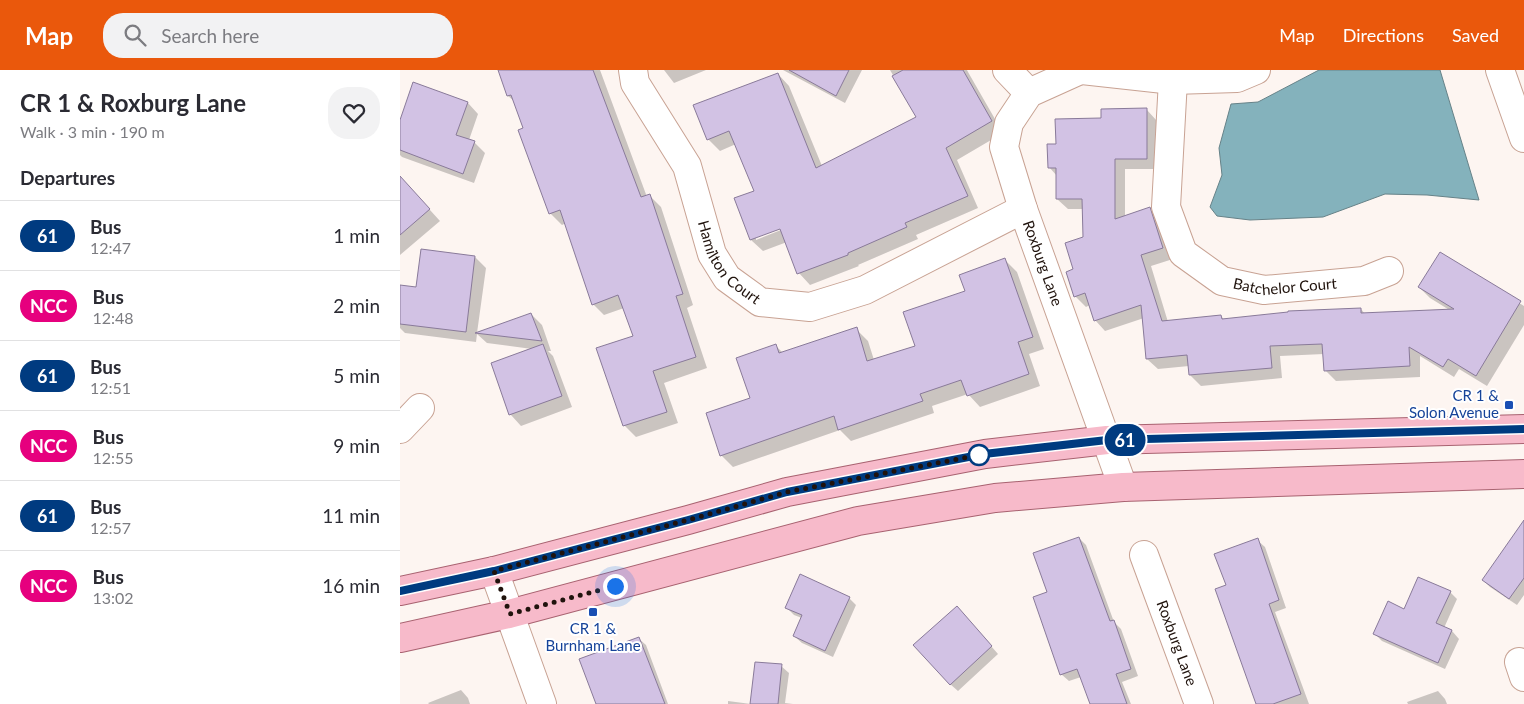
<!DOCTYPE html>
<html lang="en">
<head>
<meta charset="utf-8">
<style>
  body { margin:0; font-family:Lato,sans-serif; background:#f2f2f3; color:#2b2b33; height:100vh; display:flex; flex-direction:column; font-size:19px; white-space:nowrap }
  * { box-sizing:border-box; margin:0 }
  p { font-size:16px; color:#7c7c81 }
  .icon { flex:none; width:28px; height:28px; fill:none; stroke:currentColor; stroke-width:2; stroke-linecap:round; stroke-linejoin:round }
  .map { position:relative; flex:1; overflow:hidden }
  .panel { display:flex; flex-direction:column; background:#fff; width:400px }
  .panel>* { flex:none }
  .badge { padding:0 10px; border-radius:16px; font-size:18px; line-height:32px }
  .you { position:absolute; width:25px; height:25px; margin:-12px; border:4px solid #fff; border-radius:50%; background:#1a73e8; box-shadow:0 0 0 8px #1a73e833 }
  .map>.badge { position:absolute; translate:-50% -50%; box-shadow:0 0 0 2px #fff }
  h2 { padding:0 20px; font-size:19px; line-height:45px }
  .round { display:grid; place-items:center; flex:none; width:52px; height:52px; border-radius:20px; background:#f2f2f3 }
  .head { display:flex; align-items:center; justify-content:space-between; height:85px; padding:0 20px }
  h1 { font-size:24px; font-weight:700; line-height:38px }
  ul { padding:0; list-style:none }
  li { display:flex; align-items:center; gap:15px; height:70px; padding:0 20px; border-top:1px solid #e1e1e2 }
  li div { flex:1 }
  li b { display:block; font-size:19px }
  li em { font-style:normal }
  li .badge { min-width:55px; font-weight:700; text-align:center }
  header { display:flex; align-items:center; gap:30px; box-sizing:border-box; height:70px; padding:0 25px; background:#ea580c; color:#fff }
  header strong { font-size:24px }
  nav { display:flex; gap:28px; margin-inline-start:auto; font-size:18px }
  .search { width:350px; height:45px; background:#f2f2f3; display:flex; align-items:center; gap:12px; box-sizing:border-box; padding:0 18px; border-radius:20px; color:#7c7c81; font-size:19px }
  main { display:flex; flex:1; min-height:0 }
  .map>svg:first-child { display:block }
</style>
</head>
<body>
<header>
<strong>Map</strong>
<div class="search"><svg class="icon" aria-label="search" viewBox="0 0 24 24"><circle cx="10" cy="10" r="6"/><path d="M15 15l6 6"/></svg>Search here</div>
<nav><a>Map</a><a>Directions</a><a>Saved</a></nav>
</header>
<main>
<section class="panel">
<div class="head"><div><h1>CR 1 &amp; Roxburg Lane</h1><p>Walk · 3 min · 190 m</p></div><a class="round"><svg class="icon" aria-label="heart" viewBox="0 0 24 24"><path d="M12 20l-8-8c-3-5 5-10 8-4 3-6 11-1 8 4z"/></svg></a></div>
<h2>Departures</h2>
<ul>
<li><span class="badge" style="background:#003b80;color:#fff">61</span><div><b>Bus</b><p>12:47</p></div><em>1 min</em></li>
<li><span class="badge" style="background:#e6007e;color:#fff">NCC</span><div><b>Bus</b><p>12:48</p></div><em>2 min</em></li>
<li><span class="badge" style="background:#003b80;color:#fff">61</span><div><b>Bus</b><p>12:51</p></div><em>5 min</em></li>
<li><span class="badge" style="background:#e6007e;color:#fff">NCC</span><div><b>Bus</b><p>12:55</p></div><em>9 min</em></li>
<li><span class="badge" style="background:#003b80;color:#fff">61</span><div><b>Bus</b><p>12:57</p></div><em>11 min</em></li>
<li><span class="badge" style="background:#e6007e;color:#fff">NCC</span><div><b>Bus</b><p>13:02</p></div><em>16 min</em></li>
</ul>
</section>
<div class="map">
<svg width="1124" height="634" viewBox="0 0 1124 634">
  <rect width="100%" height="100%" fill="#fdf5f1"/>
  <path fill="#84b2bc" stroke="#668288" d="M919 0H1040L1079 130 1027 125 985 124 923 147 850 150 817 146 810 137 822 105 819 78 831 34 858 32Z"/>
  <path fill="#0003" fill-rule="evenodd" d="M99 0H200L247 127 250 126 261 137 293 235 287 238 307 298 264 313 278 353 236 367 225 356 197 279 235 266 224 238 204 245 193 234 166 153 162 155 150 143 124 59 114 31 108 26Z
    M264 0H306L274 13Z
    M383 0H462L445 33Z
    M490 0H567L568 2 603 63 557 90 578 138 516 165 518 169 458 195 459 196 410 215 399 203 387 172 363 181 351 170 336 129 355 122 336 74 320 81 308 69 378 4 389 16 422 96 518 48ZM385 156 386 158 356 170V167Z
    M14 14 68 33 78 44 69 70 74 72 85 83 74 113 2 87 0 85V53Z
    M747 40 757 51V99H725V147L749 139 760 150 773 189 751 196 768 252 821 246 824 250 961 239 965 244 1051 241 1030 228 1019 217 1040 184 1124 236V255L1087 316 1059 299 1054 307 1020 286V307L936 311 925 300 924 284 880 286 882 308 801 316 790 305 789 296 758 299 747 289 744 248 705 261 695 250 690 235 686 237 675 226V200L684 168V139H668L657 129V106L649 97 657 75 702 50Z
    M0 107 40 151 0 185Z
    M75 187 86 198 77 263 131 244 142 255 151 281H148L153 286 172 337 121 356 111 345 92 294 132 279 87 273 77 264 76 272 5 263 0 258V216L17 218Z
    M605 190 617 202 644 279 629 284 640 316 580 337 568 324 532 336 534 343 451 371 440 360 333 397 321 385 351 329 375 275 383 283 456 259 468 271 474 290 516 276 566 222Z
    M679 468 686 475 714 552 721 559 738 606 722 612 731 634H691L681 607 669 611 661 604 648 523Z
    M857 470 865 477 886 538 875 542 909 634H857L817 520 827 516Z
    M1124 470V525L1117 535 1090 517 1083 510Z
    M1050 522 1057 529 1044 558 1052 561 1059 569 1045 599 982 571 975 564 1004 540Z
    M449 528 456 535 433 587 402 573 394 566 402 548 394 545 386 537Z
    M564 545 598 584 558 621 550 614Z
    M238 568 246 575 268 634H198L181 590Z
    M381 596 389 603 385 633 393 634H328V631L351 634Z
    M61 620 68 628 70 634H29L28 633Z
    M1038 621 1045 629 1047 634H1008L1007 632Z"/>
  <path fill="#d2c2e4" stroke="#897a99" d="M98 0H193L241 127 250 124 283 224 276 226 296 287 253 301 267 342 223 356 196 278 233 266 218 225 192 235 160 140 149 144 118 60 123 58 111 25 107 26Z
    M389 0H449L436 26Z
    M503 0H563L592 51 546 78 568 126 505 153 507 157 448 183V185L397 204 380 159 350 170 334 128 354 121 329 61 307 70 293 35 378 3 416 98 516 47 492 6Z
    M13 12 68 32 56 65 75 71 63 104 0 80V50Z
    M747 38V89H715V149L750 137 763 178 741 185 762 251 821 245 822 249 888 242V241L961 238V243L1054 239 1018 217 1040 182 1121 231 1076 306 1048 289 1043 297 1009 277 1010 296 924 301 922 274 870 276 872 298 789 305 787 285 746 289 741 235 694 251 685 223 674 227 666 202 673 199 665 173 683 167 682 129H656V98H648L647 74H656L655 49 701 48V39Z
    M0 106 30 139 0 165Z
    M21 179 75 186 66 262 0 254V215L16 217Z
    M605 188 633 267 618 272 629 304 567 326 561 310 520 324 523 331 438 360 434 346 320 386 306 343 350 328 336 288 376 274 379 283 457 257 467 291 515 276 503 242 565 221 559 205Z
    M131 243 142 271 75 263Z
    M143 274 162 326 109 345 91 293Z
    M1124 450V508L1109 529 1082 510Z
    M679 467 710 551 714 550 731 599 716 604 727 634H690L677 599 660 605 633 527 647 522 633 483Z
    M858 468 879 530 869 534 901 624 873 634H856L815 519 826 515 814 484Z
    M400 504 450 527 425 581 393 566 402 545 385 538Z
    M1018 507 1051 521 1036 553 1052 560 1038 593 973 564 988 531 1004 539Z
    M557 536 592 576 550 615 513 575Z
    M239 567 265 634H196L179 589Z
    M355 592 382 594 378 634H350Z"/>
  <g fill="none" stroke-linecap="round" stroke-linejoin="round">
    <g stroke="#c8a293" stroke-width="30">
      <g id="minor">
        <path id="s1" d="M233 0 235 13 287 96 312 184 327 208 360 232 410 237 465 220 623 139"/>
        <path d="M607 0 629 23"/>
        <path id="s2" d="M680 0 629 23 609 53 604 77 623 139 723 417"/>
        <path d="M682 0 773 10 837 8 856 0"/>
        <path d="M1100 0 1124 68"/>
        <path id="s3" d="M773 10 766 137 783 183 822 211 864 220 964 211 989 201"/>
        <path d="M0 359 20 338"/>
        <path id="s4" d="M744 485 799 634"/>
        <path d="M94 501 142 634"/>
        <path d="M1119 592 1124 607"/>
      </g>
    </g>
    <g stroke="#a86270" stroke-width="30">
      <path id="major" d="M0 521 94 501 288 450 387 422 585 384 707 370 1124 359
        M0 568 109 544 458 451 595 428 723 417 1124 404"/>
    </g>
    <use href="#minor" stroke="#fff" stroke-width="28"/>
    <use href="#major" stroke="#f7baca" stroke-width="28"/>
  </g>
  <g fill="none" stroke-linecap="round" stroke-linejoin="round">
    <g stroke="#fff" stroke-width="11">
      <path id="line" d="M0 521 94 501 288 450 387 422 584 384 707 370 1124 359"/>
    </g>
    <use href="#line" stroke="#003b80" stroke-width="8"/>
    <path stroke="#20130d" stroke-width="5" stroke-dasharray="0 9" d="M215 516 110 544 94 501 288 450 387 422 584 384 579 385"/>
  </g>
  <g fill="#1a4fb4" stroke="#fff" stroke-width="2">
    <rect x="1104" y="330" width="10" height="10" rx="2.5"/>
    <rect x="188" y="537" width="10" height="10" rx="2.5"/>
  </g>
  <circle fill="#fff" stroke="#003b80" stroke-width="2.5" cx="579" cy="385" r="10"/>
  <g text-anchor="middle" stroke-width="4" stroke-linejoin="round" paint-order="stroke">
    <g font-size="15" fill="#20130d" stroke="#fff">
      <text dy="5" stroke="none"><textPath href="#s1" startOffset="219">Hamilton Court</textPath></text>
      <text dy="5" stroke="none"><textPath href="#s2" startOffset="239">Roxburg Lane</textPath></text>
      <text dy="5" stroke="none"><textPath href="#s3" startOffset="288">Batchelor Court</textPath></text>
      <text dy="5" stroke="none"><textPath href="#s4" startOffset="94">Roxburg Lane</textPath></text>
    </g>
    <g font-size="15" fill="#164399" stroke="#fff" text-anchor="end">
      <text x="1099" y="331">CR 1 &amp;<tspan x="1099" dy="17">Solon Avenue</tspan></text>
      <text x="193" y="564" text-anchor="middle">CR 1 &amp;<tspan x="193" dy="17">Burnham Lane</tspan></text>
    </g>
  </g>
</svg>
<div class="you" style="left:215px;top:516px"></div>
<b class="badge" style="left:725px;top:370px;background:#003b80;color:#fff">61</b>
</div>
</main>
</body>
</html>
